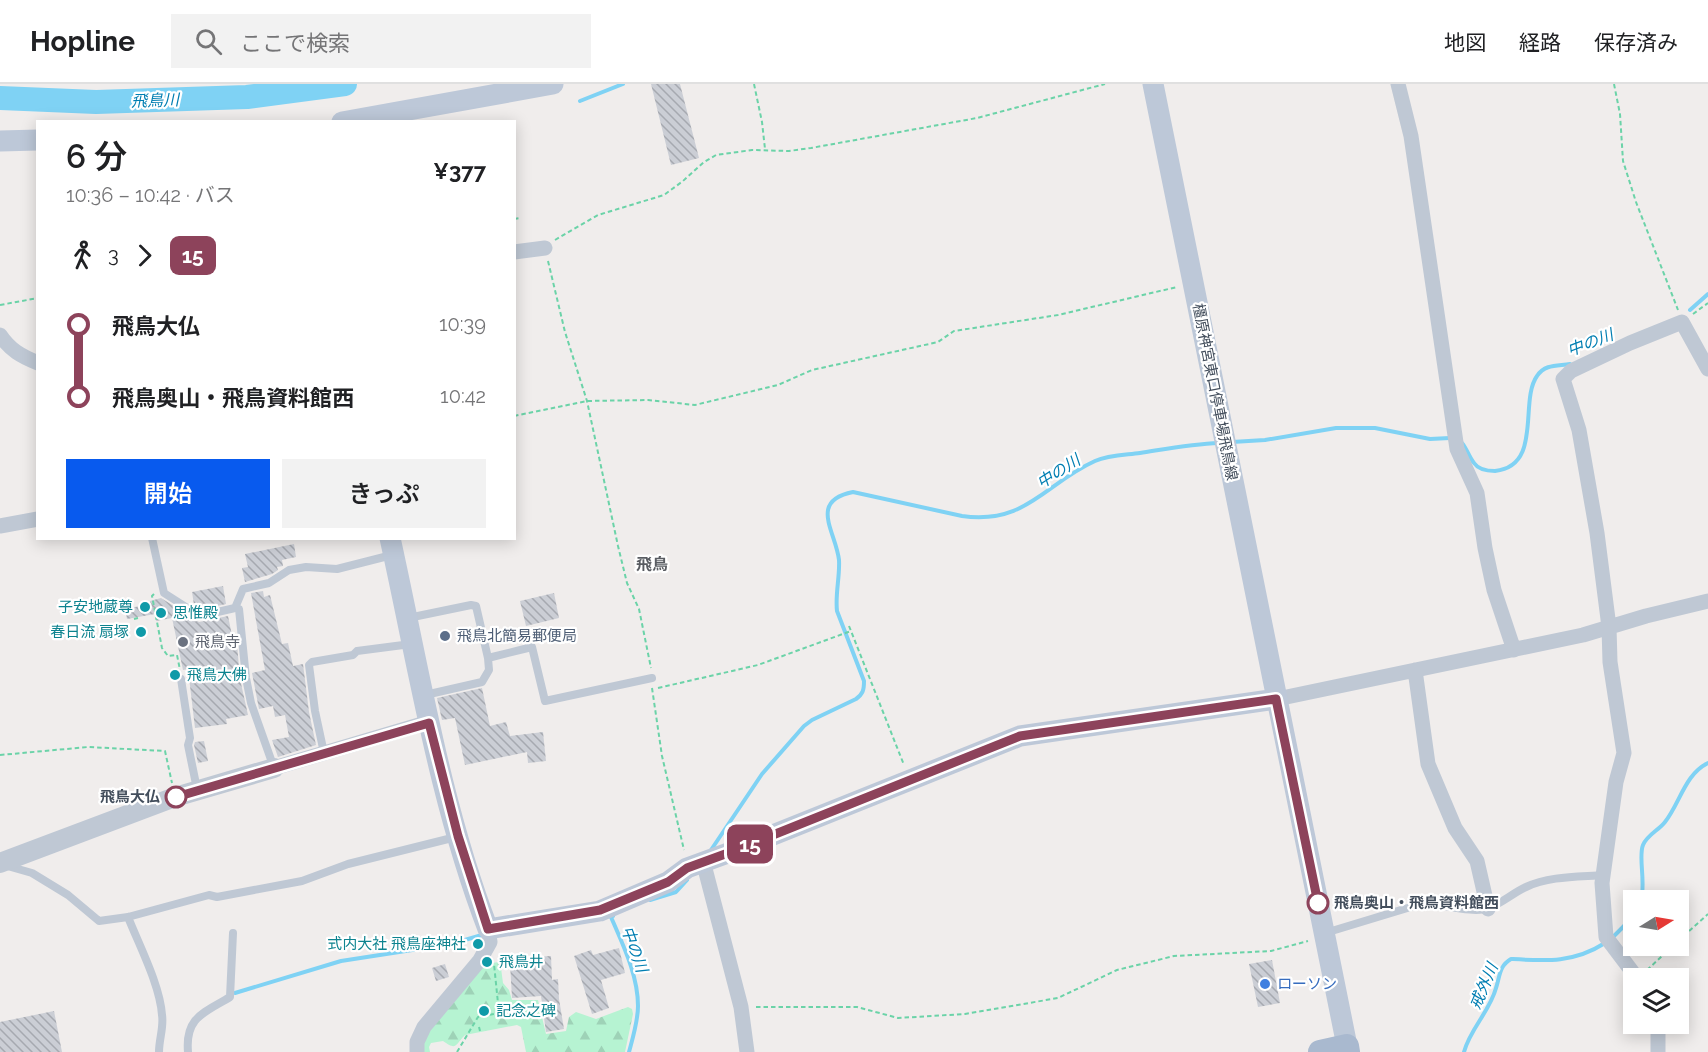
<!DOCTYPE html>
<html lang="ja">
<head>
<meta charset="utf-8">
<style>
  body { margin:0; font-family:Raleway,"Noto Sans JP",sans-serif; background:#f2f2f2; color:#202124; height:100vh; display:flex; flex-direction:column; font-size:22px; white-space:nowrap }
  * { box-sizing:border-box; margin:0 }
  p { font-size:20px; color:#757577 }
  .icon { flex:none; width:33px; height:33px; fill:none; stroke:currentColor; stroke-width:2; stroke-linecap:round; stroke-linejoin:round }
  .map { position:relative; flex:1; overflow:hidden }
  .side { position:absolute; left:36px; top:36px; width:480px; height:420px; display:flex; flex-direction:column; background:#fff; border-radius:0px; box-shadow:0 3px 15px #0003 }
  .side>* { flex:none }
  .badge { padding:0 12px; border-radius:9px; font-size:21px; line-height:39px }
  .needle { width:39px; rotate:79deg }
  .buttons { position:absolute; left:1623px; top:806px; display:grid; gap:12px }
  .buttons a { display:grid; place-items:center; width:66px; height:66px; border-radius:0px; background:#fff; box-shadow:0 3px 15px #0003; font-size:30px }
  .map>.badge { position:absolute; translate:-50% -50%; box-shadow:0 0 0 3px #fff }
  .legs { display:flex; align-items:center; gap:9px; height:66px; padding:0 30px; font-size:20px }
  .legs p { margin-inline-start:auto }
  .overview { display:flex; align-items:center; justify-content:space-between; height:102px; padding:0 30px }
  h1 { font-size:33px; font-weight:600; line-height:45px }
  .action { display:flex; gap:12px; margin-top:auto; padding:12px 30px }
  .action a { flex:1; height:69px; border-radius:0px; background:#085aee; color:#fff; font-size:24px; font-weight:600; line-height:69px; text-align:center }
  .action a+a { background:#f2f2f2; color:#202124 }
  ul { padding:0 30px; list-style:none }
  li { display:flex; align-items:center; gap:21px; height:72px; font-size:22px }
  li i { display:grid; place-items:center; width:9px; height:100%; margin:0 8px; background:currentColor }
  li i::after { content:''; width:15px; height:15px; margin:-8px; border:4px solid; border-radius:50%; background:#fff }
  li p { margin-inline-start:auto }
  li:first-child i { background:linear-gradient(#0000 50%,currentColor 0) }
  li:last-child i { background:linear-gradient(currentColor 50%,#0000 0) }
  header { display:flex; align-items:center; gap:36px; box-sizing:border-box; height:84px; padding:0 30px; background:#fff; border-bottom:2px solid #e0e0e0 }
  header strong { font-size:28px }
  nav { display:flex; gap:33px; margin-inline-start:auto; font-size:21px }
  .search { width:420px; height:54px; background:#f2f2f2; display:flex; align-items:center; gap:15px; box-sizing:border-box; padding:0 21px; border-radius:0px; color:#757577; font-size:22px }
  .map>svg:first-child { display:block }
</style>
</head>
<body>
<header>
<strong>Hopline</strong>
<div class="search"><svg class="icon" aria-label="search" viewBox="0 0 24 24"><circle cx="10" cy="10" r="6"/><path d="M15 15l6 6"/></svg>ここで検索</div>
<nav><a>地図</a><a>経路</a><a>保存済み</a></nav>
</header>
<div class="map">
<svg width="1708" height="968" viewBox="0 0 1708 968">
  <defs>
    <pattern id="forest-firs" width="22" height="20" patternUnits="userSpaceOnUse" patternTransform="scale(1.5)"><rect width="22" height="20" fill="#b6f3d2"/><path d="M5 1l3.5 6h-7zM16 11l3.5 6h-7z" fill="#9ed2b7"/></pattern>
    <pattern id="building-back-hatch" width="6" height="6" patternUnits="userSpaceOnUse" patternTransform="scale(1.5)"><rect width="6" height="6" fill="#cbced5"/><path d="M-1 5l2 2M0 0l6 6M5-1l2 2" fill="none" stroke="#a6a9b0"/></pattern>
  </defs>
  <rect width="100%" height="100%" fill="#f0edec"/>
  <path fill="url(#forest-firs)" d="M499 878 501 884 503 899 509 906 512 916H538L546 950 566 947 569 933 576 928 596 935 628 923 632 925 633 930 625 968H526L521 943 517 941 465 951C455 961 457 967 443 957L431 959 429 963 430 968H422L426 948 485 880Z"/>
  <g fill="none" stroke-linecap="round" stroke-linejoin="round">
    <path stroke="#7fd2f4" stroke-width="4" d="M580 17 623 0
      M1690 226 1708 210
      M1232 358 1265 356 1336 344H1375L1430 355 1450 354
      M1462 359C1467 365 1469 373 1474 379 1478 385 1487 387 1495 387 1543 382 1519 317 1537 292 1545 280 1557 282 1570 280
      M711 766 762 690 804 642 812 636 856 615C863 610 864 606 864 597L837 527C835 510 840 493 839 476 836 448 808 417 853 408L962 432C1026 441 1044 400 1095 377 1109 371 1126 371 1140 369 1166 365 1192 360 1219 359
      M650 816 676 808 687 796
      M1641 816C1646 798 1638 773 1643 761 1647 751 1659 746 1665 738 1680 719 1685 690 1708 679
      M613 832 611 833C623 861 638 891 638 922 638 937 633 953 629 968
      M1611 855 1624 842 1634 829
      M235 909 341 877 451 860 482 851
      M1464 968C1470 945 1490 927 1496 904 1500 892 1499 882 1511 875 1546 877 1574 879 1605 859"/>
    <path stroke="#7fd2f4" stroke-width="24" d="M0 14 96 18 247 13 345 0"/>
  </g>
  <path fill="url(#building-back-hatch)" d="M651 0H680L699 74 671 81Z
    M294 460 296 473 282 476 283 482 277 483 278 486 272 490 245 498 242 484 248 483 245 470Z
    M223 502 226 520 201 526 194 521 192 508Z
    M263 507 264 513 270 511 282 560 288 559 293 582 303 580 309 628 316 661 278 673 272 656 289 653 285 631 275 633 273 622 259 625 252 589 265 586 251 509Z
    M554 509 559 534 526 542 520 517Z
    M161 514 199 538 228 532 234 561 237 560 240 595 248 631 226 635 227 640 195 644 188 585 183 586 172 534 156 537 155 530 127 535 125 525 150 520V517Z
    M482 604 490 642 506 638 510 652 543 648 546 677 528 679 527 668 465 681 455 634 442 636 437 614Z
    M204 657 208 677 198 679 194 661 195 658Z
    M619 864 625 889 601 896 609 924 592 930 574 872 591 866 593 871Z
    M551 872 552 896 558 895 559 915 564 945 546 948 541 912 512 914 510 879 532 878V873Z
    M1272 876 1280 919 1258 923 1249 880Z
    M445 880 449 893 436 897 432 884Z
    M54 927 62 968H0V938Z"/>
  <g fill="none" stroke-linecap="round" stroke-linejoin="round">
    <path stroke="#6bd3a8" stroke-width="2" stroke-dasharray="4.5 3" stroke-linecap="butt" d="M754 0 762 38 765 65
      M1614 0 1620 30 1623 77 1636 118 1678 226
      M514 135 521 134
      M555 156 598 131 664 111 683 97 704 78 716 71 752 66 789 67 811 64 977 34 1105 0
      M548 177 565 248 587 317 618 462 627 499 639 525 651 584
      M0 221 38 214
      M1693 230 1708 219
      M514 332 587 317 648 316 695 321 778 301 812 286 938 258 954 247 1058 231 1177 203
      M154 510 152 512 162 564 168 572 177 571 180 586
      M134 535 138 534
      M849 542 904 681
      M652 604 662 672 684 766
      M658 604 758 581 851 547
      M0 671 88 663 165 667 172 699
      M1678 857 1708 830
      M1647 886 1674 861
      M756 923H857L898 934 965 930 1058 914 1117 886 1174 872 1271 867 1308 857
      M479 943 480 947
      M457 968 478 933 499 929 494 880"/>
    <path stroke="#bfc8d4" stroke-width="8" d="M152 454 164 509 200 532 235 524 239 525 246 594 251 619 274 684
      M235 524 243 505 269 499 289 486 306 483 337 485 392 471
      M408 534 471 521 476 522 488 574 489 586 482 598 425 611
      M488 574 532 563 545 617 652 594
      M181 595 190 654 188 661 197 705
      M324 669 315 627 309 581 312 578 353 571 357 567 411 560
      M4 781 32 789 68 811 99 837 128 833 209 811 217 813 302 797 348 780 456 753
      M128 833C139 861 160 901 162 931 164 943 159 955 159 968
      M1325 849 1424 819C1443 820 1473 830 1489 824 1502 819 1513 809 1526 803 1549 792 1578 793 1604 791
      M188 968C185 933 204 929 230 913L233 849"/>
    <path stroke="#bfc8d4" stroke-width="15" d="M1398 0 1411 52 1457 365 1477 409 1485 464 1494 506 1514 566
      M514 168 545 164
      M0 251C10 266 21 272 38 279
      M0 442 38 435
      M1415 586 1428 680 1455 744 1477 777 1488 825
      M1277 615 1583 551 1646 532 1708 517
      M274 684 429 638
      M703 777 741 923 747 968
      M1637 894 1606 853 1602 799 1616 698 1624 669 1610 578 1609 543 1597 449 1579 346 1563 295 1571 287 1630 259 1682 238 1708 285
      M1655 939 1658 947V968
      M417 968V958L424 943 480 876 490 858 488 845"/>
    <path stroke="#bfc8d4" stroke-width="20" d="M0 779 175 713 274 684"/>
    <path stroke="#bdc8d8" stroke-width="21" d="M1153 0 1347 962
      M342 38 553 0
      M0 57 38 56
      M390 454C419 585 440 720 488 845L600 827 668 798 687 784 728 769 1020 652 1277 615"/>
    <path stroke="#a9b9cf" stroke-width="24" d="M1320 968 1347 962 1348 968"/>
  </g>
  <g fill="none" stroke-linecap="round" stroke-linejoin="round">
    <g stroke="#fff" stroke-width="14">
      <path id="line-1" d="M176 713 429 639 458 752 488 845 600 826 668 798 687 784 728 769 1020 652 1276 615 1318 819"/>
    </g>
    <use href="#line-1" stroke="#8d435b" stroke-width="9"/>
  </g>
  <g fill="#0f9aa8" stroke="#fff" stroke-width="2">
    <circle cx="145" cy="523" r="6"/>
    <circle cx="161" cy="529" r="6"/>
    <circle cx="141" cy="548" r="6"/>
    <circle cx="175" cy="591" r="6"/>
    <circle cx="478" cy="860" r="6"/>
    <circle cx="487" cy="878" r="6"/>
    <circle cx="484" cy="927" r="6"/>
  </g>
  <circle fill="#5c6f8a" stroke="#fff" stroke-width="2" cx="445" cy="552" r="6"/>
  <circle fill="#6b7280" stroke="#fff" stroke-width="2" cx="183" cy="558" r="6"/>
  <g fill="#fff" stroke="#8d435b" stroke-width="3">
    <circle cx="176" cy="713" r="10"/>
    <circle cx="1318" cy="819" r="10"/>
  </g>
  <circle fill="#3f7fe0" stroke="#fff" stroke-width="2" cx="1265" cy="900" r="6"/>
  <g text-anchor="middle" stroke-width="4.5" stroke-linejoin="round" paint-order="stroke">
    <g font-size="15" fill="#434e5c" stroke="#fff">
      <text transform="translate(1215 308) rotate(79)" y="5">橿原神宮東口停車場飛鳥線</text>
    </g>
    <g font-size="15" fill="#0d838f" stroke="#fff" text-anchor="start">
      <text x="133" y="528" text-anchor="end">子安地蔵尊</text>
      <text x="173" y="534">思惟殿</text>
      <text x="129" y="553" text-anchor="end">春日流 扇塚</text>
      <text x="187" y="596">飛鳥大佛</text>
      <text x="466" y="865" text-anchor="end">式内大社 飛鳥座神社</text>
      <text x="499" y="883">飛鳥井</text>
      <text x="496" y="932">記念之碑</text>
    </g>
    <g font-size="15" fill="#4e5e75" stroke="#fff" text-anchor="start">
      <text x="457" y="557">飛鳥北簡易郵便局</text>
    </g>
    <g font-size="15" fill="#5b616d" stroke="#fff" text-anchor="start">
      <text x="195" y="563">飛鳥寺</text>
    </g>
    <g font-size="15" font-weight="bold" fill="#434e5c" stroke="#fff" text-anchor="end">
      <text x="160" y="718">飛鳥大仏</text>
      <text x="1334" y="824" text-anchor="start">飛鳥奥山・飛鳥資料館西</text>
    </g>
    <g font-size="15" fill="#366cbe" stroke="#fff" text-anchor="start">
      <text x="1277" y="905">ローソン</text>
    </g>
    <g font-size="16" font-style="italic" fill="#007eb2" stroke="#fff">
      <text transform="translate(155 16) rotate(-2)" y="6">飛鳥川</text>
      <text transform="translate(1590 258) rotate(-21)" y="6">中の川</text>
      <text transform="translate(1058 387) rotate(-33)" y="6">中の川</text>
      <text transform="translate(635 865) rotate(70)" y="6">中の川</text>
      <text transform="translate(1483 902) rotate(-67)" y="6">戒外川</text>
    </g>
    <g font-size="16" font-weight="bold" fill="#595c62" stroke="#fff">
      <text x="652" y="486">飛鳥</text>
    </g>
  </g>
</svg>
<div class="buttons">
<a><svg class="needle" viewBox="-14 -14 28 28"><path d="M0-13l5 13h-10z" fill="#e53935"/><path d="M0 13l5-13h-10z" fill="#757577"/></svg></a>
<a><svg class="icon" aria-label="layers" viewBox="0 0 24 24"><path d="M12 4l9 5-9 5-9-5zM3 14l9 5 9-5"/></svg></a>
</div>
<b class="badge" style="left:750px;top:760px;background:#8d435b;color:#fff">15</b>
<section class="side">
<div class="overview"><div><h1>6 分</h1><p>10:36 – 10:42 · バス</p></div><b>¥377</b></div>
<div class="legs"><svg class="icon" aria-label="walk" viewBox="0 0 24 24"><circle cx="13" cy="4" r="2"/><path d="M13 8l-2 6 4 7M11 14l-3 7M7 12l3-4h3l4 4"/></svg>3<svg class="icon" aria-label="forward" viewBox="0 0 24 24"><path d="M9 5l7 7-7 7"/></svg><b class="badge" style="background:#8d435b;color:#fff">15</b></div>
<ul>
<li><i style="color:#8d435b"></i><b>飛鳥大仏</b><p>10:39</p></li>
<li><i style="color:#8d435b"></i><b>飛鳥奥山・飛鳥資料館西</b><p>10:42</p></li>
</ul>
<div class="action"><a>開始</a><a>きっぷ</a></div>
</section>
</div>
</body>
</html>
